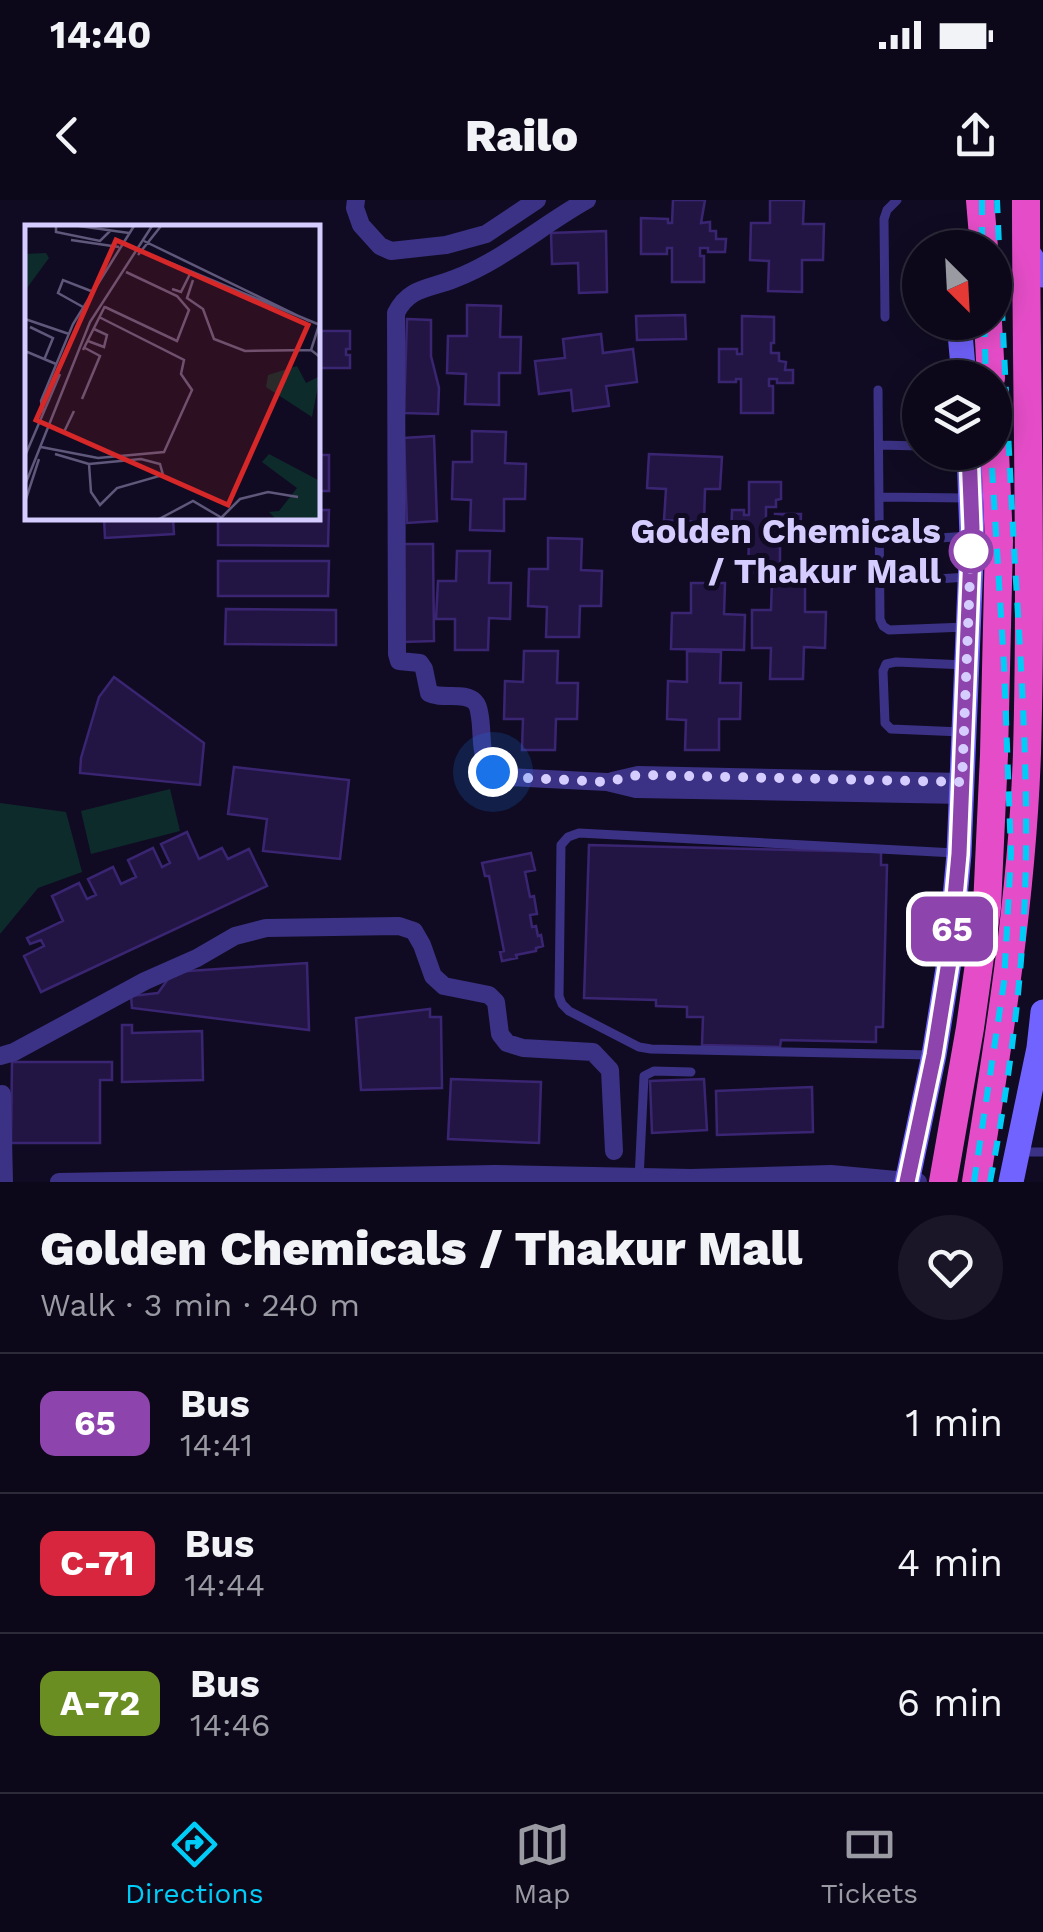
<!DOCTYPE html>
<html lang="en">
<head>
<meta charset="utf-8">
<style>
  body { margin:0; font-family:"Work Sans",sans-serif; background:#1a1627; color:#f1f3f6; height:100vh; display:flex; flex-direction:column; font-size:38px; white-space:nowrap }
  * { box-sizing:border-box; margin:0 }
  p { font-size:32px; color:#9a9aa2 }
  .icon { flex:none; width:55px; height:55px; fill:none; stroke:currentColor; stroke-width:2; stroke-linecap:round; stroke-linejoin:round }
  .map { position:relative; height:982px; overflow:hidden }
  .sheet { display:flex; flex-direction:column; background:#0c081a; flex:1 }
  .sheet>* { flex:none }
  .badge { padding:0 20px; border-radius:15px; font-size:35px; line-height:65px }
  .needle { width:65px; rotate:156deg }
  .buttons { position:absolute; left:902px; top:30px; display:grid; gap:20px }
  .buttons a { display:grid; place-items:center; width:110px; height:110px; border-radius:50%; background:#0c081a; box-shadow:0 5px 25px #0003,0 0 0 2px #2c2939; font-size:50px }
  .you { position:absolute; width:50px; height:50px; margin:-25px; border:8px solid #fff; border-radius:50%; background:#1a73e8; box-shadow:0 0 0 15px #1a73e833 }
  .map>.badge { position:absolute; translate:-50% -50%; box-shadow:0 0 0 5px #fff }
  .round { display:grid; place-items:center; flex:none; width:105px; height:105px; border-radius:52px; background:#1a1627 }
  .summary { display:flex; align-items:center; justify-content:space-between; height:170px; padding:0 40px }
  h1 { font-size:48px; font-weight:800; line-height:75px }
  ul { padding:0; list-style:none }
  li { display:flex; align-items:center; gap:30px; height:140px; padding:0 40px; border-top:2px solid #2c2939 }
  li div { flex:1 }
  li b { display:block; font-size:38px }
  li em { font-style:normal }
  li .badge { min-width:110px; font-weight:700; text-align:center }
  .status { display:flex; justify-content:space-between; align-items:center; height:70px; padding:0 50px; background:#0c081a; direction:ltr }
  .status svg { height:28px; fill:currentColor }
  header { display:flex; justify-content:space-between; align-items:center; height:130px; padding:0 40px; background:#0c081a; font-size:45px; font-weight:800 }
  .menu { display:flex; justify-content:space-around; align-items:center; height:140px; border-top:2px solid #2c2939; background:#0c081a; font-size:28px; color:#9a9aa2 }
  .menu a { display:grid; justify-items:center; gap:5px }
  .menu .current { color:#00cdf7 }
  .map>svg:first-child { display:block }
</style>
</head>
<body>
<div class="status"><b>14:40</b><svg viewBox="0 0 49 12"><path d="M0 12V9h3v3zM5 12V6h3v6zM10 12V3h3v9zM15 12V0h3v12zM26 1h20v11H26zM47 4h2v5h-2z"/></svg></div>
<header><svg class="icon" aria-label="back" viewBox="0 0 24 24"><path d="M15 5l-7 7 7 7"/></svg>Railo<svg class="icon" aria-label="share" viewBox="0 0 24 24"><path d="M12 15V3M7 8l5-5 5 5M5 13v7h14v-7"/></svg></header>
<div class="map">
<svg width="1043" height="982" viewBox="0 0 1043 982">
  <rect width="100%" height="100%" fill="#100b22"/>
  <path fill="#0e2b2c" d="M170 589 180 631 91 654 81 611Z
    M0 603 66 612 82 672 38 688 0 734Z"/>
  <path fill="#221544" stroke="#3a2572" stroke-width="2.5" d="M673 0H705L701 23 710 22V31H716V39H726L725 52H708V48H700V56H704V82H672V48H667V54H641V18L668 19V23H672Z
    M770 0H804L803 24H824L823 60H802V92L768 91 769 61 750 60 751 23H770Z
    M606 31 607 92 579 93 578 63 552 64 551 33Z
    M467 105 501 106 500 137H521L520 173H499V205L465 204 466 174 447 173 448 136H467Z
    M685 115 686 139 637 140 636 116Z
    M742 116 774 117V143H771V153H779V161L786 162 785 170H793V183H777V179H769V186H773V213H741V179H736V182H719V149H737V154H742Z
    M407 119 431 120V156L439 188 438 214 404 213Z
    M318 131H350V149H346V155H350V168H318Z
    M601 134 603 153 633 149 637 182 606 186 609 206 573 211 571 190 539 194 535 161 565 158 563 139Z
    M472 231 506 232 505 263 526 264 525 299H504V331L470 330 471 300 452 299 453 262H472Z
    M434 236 437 321 407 323 404 238Z
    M649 254 722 257 720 289H705L704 322 664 320 666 289 647 288Z
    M318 255H329V291H318Z
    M749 282H781V299L776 300V307H766V323H774L775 314H801L800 343H784V340H776V347H780V373H748L749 339H743V343H731L732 310H744V315H749Z
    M318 310H329L328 346 218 345V318H318Z
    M104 318H173L174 334 105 338Z
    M548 338 582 339 581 370 602 371 601 406H580L579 437H546L547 407 528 406 529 369H548Z
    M402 344H433L434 441 402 442Z
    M457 351H490L489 383H511L510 419 489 418 488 450H455V419H436L438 381H456Z
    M218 361H329L328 396H218Z
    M772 380H805V412H826L825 448 804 447 803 479H770L771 448H752V410H771Z
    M691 383H725L724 414 745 415 744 450 671 449 672 413H691Z
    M226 409 336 410V445L225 444Z
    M524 451H558L557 483H578L577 519H556L555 550H522L523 519H504L505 481 523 482Z
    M687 451 721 452 720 483H741L740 519H719V550H685L686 520 667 519 668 481 687 482Z
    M114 477 204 543 200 585 80 573 81 558 99 497Z
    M234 567 349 580 340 659 263 651 267 619 228 614Z
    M187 632 199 659 222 648 228 659 249 649 267 686 41 792 24 756 44 746 41 740 30 744 27 738 63 721 52 696 79 683 87 699 96 695 88 679 113 667 121 684 136 677 128 660 153 648 162 667 170 663 161 644Z
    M589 645 881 652V665H887L883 827H876V842L781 840 780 847 702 845 703 817H687V807L656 806V800L584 798Z
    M531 653 535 670 525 672 530 697 534 696 537 714 530 715 532 727 536 726 538 736 541 735 543 746 536 748V751L516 755 517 758 502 761 500 752 504 751 489 676H485L482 663Z
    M307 763 309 830 132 808 131 796 158 793 173 772Z
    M430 809V817H441L442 888 361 890 356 818Z
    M122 825H132V833L202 831 203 880 122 882Z
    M12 862H112V880H100V943H11Z
    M451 879 541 882 539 943 448 939Z
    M704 879 707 930 652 933 650 881Z
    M812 887 813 932 717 935 716 891Z"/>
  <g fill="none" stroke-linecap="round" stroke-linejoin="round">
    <path stroke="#3b3285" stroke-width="9" d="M885 117 884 19 887 10 897 0
      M878 190 880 419 883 426 889 430 966 427
      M879 245 920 246
      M879 297 968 298
      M880 342 969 336
      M880 383 967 377
      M962 532 891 529 885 523 883 471 886 464 896 462 966 465
      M931 855 651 849 639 847 569 811 562 804 559 796 561 645 568 637 579 633 955 653
      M1021 952H1043
      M639 979 644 876 654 871 691 872"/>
    <path stroke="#3b3285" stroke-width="18" d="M356 0 355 8 361 25 380 46 391 51 446 45 486 34 537 0
      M587 0C542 25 502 61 454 79 429 89 409 87 396 113L397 454 399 461 420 463 424 469 429 493C442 500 465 491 475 502 479 506 479 512 480 517 484 544 476 567 506 577L607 582 636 589 963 595
      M612 581 638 575 963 582
      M0 856 14 852 145 781 197 758 235 736 266 728 399 726 414 731 422 745 433 776 444 786 489 795 496 802 500 834 507 843 523 848 593 852 610 870 614 951
      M2 894 4 982
      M59 982 495 974 691 978 831 974 918 982"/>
    <path stroke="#7163ff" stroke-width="25" d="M1026 50 1043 75
      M959 122 964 178
      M907 982 934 855 949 762 959 654 972 336 969 252
      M1011 982 1039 848 1043 812"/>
    <path stroke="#e54dc8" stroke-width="28" d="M980 0 984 48
      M988 122 991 178
      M943 982 970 828 987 707 994 555 999 341 995 252
      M976 982C999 840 1022 697 1027 553 1032 369 1026 184 1026 0"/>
    <path stroke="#00cdf7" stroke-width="6" stroke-dasharray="15 12" stroke-linecap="butt" d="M982 0V48
      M984 122 986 178
      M974 982 1004 782 1011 654 1004 465 991 252
      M990 982C1011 873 1025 762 1026 651 1027 550 1020 449 1014 348 1008 232 1002 116 997 0"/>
  </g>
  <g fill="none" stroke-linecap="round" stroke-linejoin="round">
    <g stroke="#fff" stroke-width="22">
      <path id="line" d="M907 982 934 855 949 762 959 654 972 328 969 252"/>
    </g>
    <use href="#line" stroke="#8e44ad" stroke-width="15"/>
    <path stroke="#d5ccff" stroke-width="10" stroke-dasharray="0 18" d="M493 572 506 577 607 582 638 575 962 582 971 351"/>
  </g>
  <circle fill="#fff" stroke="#8e44ad" stroke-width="5" cx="971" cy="351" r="20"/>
  <g text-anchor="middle" stroke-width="10" stroke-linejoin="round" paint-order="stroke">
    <g font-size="35" font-weight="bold" fill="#d5ccff" stroke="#100b22" text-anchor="end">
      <text x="941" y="343">Golden Chemicals<tspan x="941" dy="40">/ Thakur Mall</tspan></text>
    </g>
  </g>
  <g transform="translate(25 25)">
    <rect width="295" height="295" fill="#100b22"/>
    <path d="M21 28 24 33 2 63 0 29ZM244 229 295 256V294H251L244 287 254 286 272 263 237 237Z" fill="#0e2b2c"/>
    <path d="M272 141 281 158 295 151 287 192 241 162 243 150Z" fill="#0e2b2c"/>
    <path fill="none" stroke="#5f587a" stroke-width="2.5" d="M31 1V7L75 16 85 6M54 1 104 8M46 15 94 22M119 16 284 96M112 24 295 100M113 30 136 1M168 55 162 73 178 84 189 114 220 126 286 125M147 64 156 67 166 47M58 82 33 68 38 55 66 66M80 82 152 116 164 85 152 71 101 47M0 94 44 109M294 100 286 125 295 132M5 102 28 113 19 135M63 116 79 122 82 110 69 104M58 125 80 81M0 126 31 139M57 174 75 131 60 123M18 187 16 176 48 99 109 1M24 201 39 207 49 186M16 222 73 233 139 227 167 165 156 149 159 135 74 92M30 229 64 239 66 267 75 280 92 263 138 250 135 239 116 234 64 239M0 231 35 149M0 260 65 97 127 1M0 277 14 234M134 294 168 276 197 293M195 294 215 274 243 267 273 272"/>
    <path fill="#d62828" fill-opacity="0.15" stroke="#d62828" stroke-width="5" d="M91 15 283 100 203 280 11 195Z"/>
    <rect width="295" height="295" fill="none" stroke="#d5ccff" stroke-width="5"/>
  </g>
</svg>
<div class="buttons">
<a><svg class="needle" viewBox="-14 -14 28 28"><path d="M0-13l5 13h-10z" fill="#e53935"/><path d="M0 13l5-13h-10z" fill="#9a9aa2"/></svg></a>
<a><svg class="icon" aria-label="layers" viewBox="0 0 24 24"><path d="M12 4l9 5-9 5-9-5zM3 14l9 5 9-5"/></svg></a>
</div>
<div class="you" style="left:493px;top:572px"></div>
<b class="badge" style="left:952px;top:729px;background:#8e44ad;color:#fff">65</b>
</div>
<section class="sheet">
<div class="summary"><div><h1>Golden Chemicals / Thakur Mall</h1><p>Walk · 3 min · 240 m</p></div><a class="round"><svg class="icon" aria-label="heart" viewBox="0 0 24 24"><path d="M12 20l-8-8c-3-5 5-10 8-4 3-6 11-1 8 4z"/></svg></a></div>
<ul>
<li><span class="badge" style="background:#8e44ad;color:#fff">65</span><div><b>Bus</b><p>14:41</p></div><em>1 min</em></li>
<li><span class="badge" style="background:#d7263d;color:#fff">C-71</span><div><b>Bus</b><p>14:44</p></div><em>4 min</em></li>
<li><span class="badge" style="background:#6b8e23;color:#fff">A-72</span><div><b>Bus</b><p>14:46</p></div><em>6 min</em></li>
</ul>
</section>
<nav class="menu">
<a class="current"><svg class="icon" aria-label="directions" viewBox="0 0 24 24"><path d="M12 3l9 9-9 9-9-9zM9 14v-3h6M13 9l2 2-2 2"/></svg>Directions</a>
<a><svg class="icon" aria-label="map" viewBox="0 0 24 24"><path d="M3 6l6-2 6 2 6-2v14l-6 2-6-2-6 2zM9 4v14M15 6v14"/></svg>Map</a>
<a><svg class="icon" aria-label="tickets" viewBox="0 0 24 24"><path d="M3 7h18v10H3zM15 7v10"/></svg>Tickets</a>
</nav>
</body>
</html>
